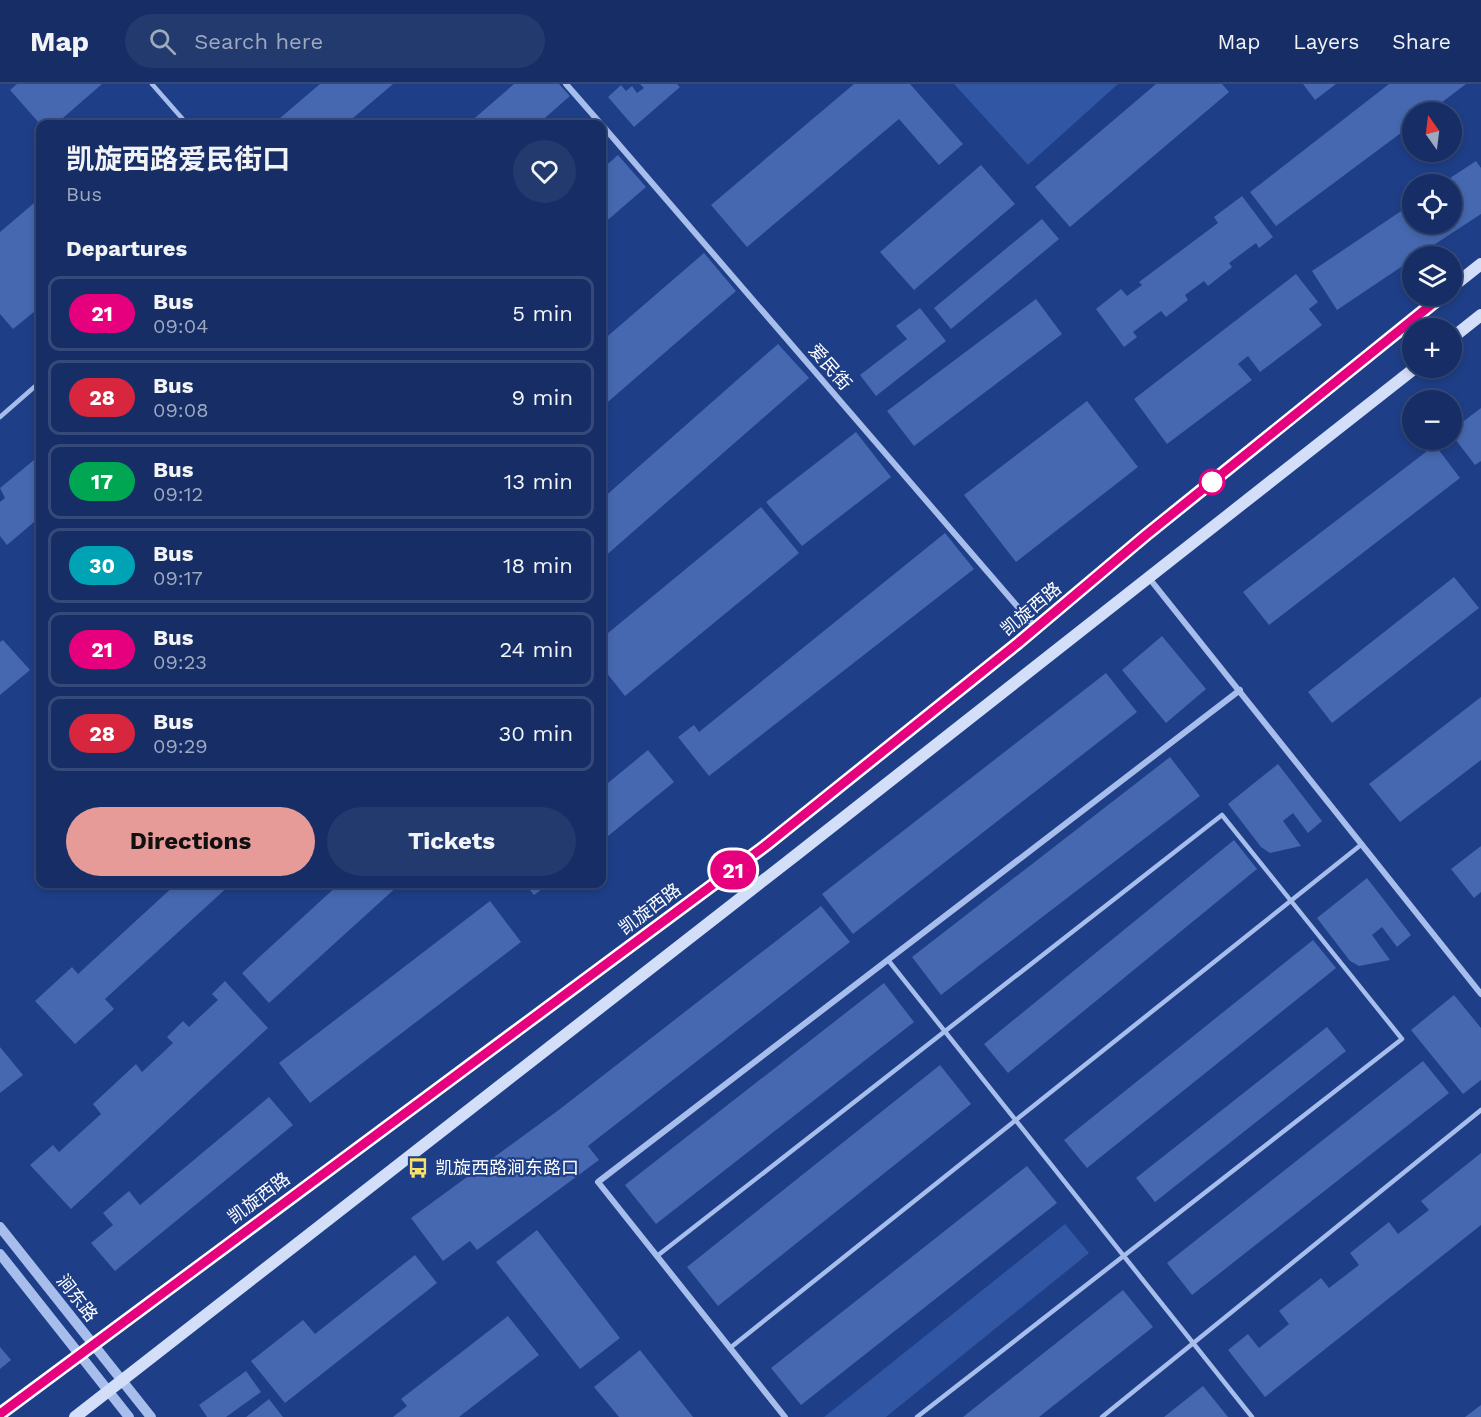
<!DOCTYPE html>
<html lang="en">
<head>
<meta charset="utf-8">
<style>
  body { margin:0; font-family:"Work Sans","Noto Sans SC",sans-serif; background:#233a6e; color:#f1f3f6; height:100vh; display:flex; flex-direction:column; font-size:22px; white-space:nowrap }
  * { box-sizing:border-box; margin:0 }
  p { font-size:20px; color:#9ea8bf }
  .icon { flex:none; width:33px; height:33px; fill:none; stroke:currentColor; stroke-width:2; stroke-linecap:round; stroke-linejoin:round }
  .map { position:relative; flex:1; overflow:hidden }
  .sheet { position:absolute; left:36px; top:36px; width:570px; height:768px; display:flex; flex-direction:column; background:#162e65; border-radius:12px; box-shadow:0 3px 9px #0003,0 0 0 2px #354a79 }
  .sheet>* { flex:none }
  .badge { padding:0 12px; border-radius:20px; font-size:21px; line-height:39px }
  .needle { width:39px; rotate:346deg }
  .tools { position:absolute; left:1402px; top:18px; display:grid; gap:12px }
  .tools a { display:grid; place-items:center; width:60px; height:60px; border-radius:50%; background:#162e65; box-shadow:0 3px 9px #0003,0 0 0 2px #354a79; font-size:30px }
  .map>.badge { position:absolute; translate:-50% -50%; box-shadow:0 0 0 3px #fff }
  h2 { padding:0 30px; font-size:22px; line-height:54px }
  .round { display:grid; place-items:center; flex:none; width:63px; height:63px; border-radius:32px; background:#233a6e }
  .headline { display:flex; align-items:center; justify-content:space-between; height:102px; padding:0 30px }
  h1 { font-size:28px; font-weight:700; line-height:45px }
  .cta { display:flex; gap:12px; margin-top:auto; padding:12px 30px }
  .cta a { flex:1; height:69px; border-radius:36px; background:#e69b98; color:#111; font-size:24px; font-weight:700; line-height:69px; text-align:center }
  .cta a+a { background:#233a6e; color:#f1f3f6 }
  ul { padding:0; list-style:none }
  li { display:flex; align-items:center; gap:18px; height:75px; margin:0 12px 9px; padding:0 18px; border:3px solid #354a79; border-radius:12px }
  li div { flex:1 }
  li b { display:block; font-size:22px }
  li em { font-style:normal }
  li .badge { min-width:66px; font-weight:700; text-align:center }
  header { display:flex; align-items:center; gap:36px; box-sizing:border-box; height:84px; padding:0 30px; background:#162e65; border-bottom:2px solid #354a79 }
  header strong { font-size:28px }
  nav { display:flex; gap:33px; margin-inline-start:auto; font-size:21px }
  .search { width:420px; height:54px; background:#233a6e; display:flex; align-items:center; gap:15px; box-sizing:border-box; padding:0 21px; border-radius:33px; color:#9ea8bf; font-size:22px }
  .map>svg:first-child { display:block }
</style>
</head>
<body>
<header>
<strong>Map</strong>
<div class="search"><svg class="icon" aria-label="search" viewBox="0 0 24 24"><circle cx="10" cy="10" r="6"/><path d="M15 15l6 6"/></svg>Search here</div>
<nav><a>Map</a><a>Layers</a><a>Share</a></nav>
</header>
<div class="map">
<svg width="1481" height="1333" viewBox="0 0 1481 1333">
  <rect width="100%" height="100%" fill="#1e3e87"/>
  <path fill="#3156a4" d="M954 0H1118L1028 81Z
    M1065 1140 1089 1169 886 1333H824Z"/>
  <path fill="#4668b0" d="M17 0H102L56 40H40L10 6Z
    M320 0H393L346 40H273Z
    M514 0H559L570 12 538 40H468Z
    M640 0H677L680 3 634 43 608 13 621 1 626 7 632 2 637 9 644 4Z
    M854 0H910L963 60 939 81 899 35 747 163 711 121Z
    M1156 0H1222L1229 8 1070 143 1035 103Z
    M1303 0H1336L1315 16Z
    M1389 0H1466L1429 28H1413V40L1276 142 1250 108Z
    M618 71 646 103 602 141V85Z
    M1476 77 1481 84V130L1417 172H1413V175L1337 226 1312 187 1413 119V140H1452V100H1441Z
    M981 81 1015 120 914 206 880 168Z
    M1242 112 1273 153 1259 164 1256 159 1229 179 1232 183 1208 202 1204 197 1185 211 1188 216 1166 233 1161 227 1133 248 1137 253 1124 263 1096 225 1121 205 1127 212 1142 201 1139 198 1218 139 1214 133Z
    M40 114V223L13 245 0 230V148Z
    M1042 135 1059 155 951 245 934 224Z
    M704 169 736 207 602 323V257Z
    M1296 190 1318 218 1309 225 1322 241 1260 288 1248 272 1238 280 1252 296 1167 360 1134 315Z
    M1036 215 1062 250 914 362 887 327Z
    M920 224 946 257 876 312 860 291 907 255 896 242Z
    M778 260 809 294 603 474 602 415Z
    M1087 317 1138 383 1016 478 964 411Z
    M1481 324V377L1475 381 1452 351V346Z
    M856 348 891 393 802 462 766 418Z
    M1435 361 1460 394 1269 541 1243 508Z
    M34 376 40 384V433L7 461 0 452V418L5 414 0 404Z
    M761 423 799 469 625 612 602 583V554Z
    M945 449 974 485 709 692 678 653 694 641 699 648Z
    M1454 493 1479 524 1332 639 1308 608Z
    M1162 552 1206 605 1166 639 1122 586Z
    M3 556 30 586 0 611V558Z
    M1106 589 1137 628 853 850 822 810Z
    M1481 613V676L1400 738 1369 700Z
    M648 666 674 698 602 757V704Z
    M1170 673 1200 712 941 911 912 873Z
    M1278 680 1322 737 1308 749 1293 729 1283 737 1301 762 1270 769 1261 763 1228 720Z
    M1234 756 1257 785 1008 989 984 960Z
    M1481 762V808L1474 814 1451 785Z
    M1367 794 1411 851 1397 863 1382 843 1372 851 1390 876 1359 882 1350 877 1317 834Z
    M176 800H231L105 915 114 925 75 960 35 917 72 883 78 890Z
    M339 800H400L269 919 242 889Z
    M525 800H549L534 811Z
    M490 817 521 858 310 1019 279 979Z
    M821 822 850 858 588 1062 599 1076 477 1166 470 1157 443 1177 411 1134 560 1025Z
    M1313 856 1336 884 1087 1084 1064 1056Z
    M225 897 268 944 71 1125 30 1081 53 1061 59 1068 101 1030 93 1020 136 980 142 988 173 959 167 953 183 937 189 943 218 916 212 910Z
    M884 899 914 938 656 1140 625 1101Z
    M1454 911 1481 944V996L1463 1010 1411 946Z
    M1327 943 1346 967 1155 1118 1136 1094Z
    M0 963 23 991 0 1009Z
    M1423 977 1449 1009 1192 1211 1167 1179Z
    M940 981 971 1020 718 1222 687 1183Z
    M269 1013 293 1041 115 1187 91 1159 113 1141 103 1129 129 1107 140 1121Z
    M1481 1069V1141L1265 1313 1228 1266 1248 1250 1259 1264 1289 1240 1279 1227 1321 1194 1329 1204 1359 1181 1350 1169 1389 1138 1398 1150 1429 1126 1421 1117Z
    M1027 1082 1057 1119 801 1321 771 1284Z
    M537 1146 620 1254 580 1285 496 1178Z
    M415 1171 437 1199 285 1319 251 1277 303 1236 315 1250Z
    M1123 1206 1153 1243 1039 1333H963Z
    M508 1232 539 1271 459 1333H393L407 1322 401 1315Z
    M0 1263 11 1276 0 1285Z
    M640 1266 693 1333H619L594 1303Z
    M246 1287 261 1308 226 1333H207L199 1321Z
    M1203 1302 1228 1333H1164Z
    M269 1315 283 1333H246Z
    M1481 1321V1333H1465Z"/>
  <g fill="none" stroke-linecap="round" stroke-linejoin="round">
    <path stroke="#a7bdeb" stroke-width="4.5" d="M152 0 187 40
      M0 333 40 298
      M888 876 1252 1333
      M657 1172 1222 731 1402 955 917 1333
      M730 1264 1362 760
      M1102 1333 1481 1026"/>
    <path stroke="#a7bdeb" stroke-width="6" d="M566 0 601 40
      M602 41 1036 544
      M1149 494 1481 910
      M785 1333 598 1098 1240 606"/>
    <path stroke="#a7bdeb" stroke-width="10" d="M0 1143 151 1333
      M0 1170 129 1333"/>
    <path stroke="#d3def8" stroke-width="12" d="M1452 203 1481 180
      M1452 254 1481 231
      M0 1330 765 762 1019 559 1146 451 1442 212
      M75 1333 796 771 1415 284"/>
  </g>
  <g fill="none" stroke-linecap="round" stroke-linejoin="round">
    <g stroke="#fff" stroke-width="14">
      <path id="line" d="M0 1330 765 762 1018 559 1146 451 1442 212"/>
    </g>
    <use href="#line" stroke="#e6007e" stroke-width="9"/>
  </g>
  <defs>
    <g id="bus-bare" transform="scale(1.62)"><path d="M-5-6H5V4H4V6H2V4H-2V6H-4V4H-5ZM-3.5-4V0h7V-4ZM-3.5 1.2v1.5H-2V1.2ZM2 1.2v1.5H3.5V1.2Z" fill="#fae266" stroke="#1e3e87" stroke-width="2.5" paint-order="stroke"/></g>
  </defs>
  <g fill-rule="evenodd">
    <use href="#bus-bare" x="418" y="1084"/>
  </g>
  <circle fill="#fff" stroke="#e6007e" stroke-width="3" cx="1212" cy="398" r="12"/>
  <g text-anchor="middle" stroke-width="4.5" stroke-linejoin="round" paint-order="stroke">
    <g font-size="18" fill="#fff" stroke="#1e3e87">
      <text transform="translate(830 283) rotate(49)" y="6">爱民街</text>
      <text transform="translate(1031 525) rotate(-40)" y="6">凯旋西路</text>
      <text transform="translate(650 825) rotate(-37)" y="6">凯旋西路</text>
      <text transform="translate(259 1114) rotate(-37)" y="6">凯旋西路</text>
      <text transform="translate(77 1214) rotate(52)" y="6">涧东路</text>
    </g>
    <g font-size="18" fill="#fff" stroke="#1e3e87" text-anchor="start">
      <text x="435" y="1090">凯旋西路涧东路口</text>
    </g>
  </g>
</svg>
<div class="tools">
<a><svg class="needle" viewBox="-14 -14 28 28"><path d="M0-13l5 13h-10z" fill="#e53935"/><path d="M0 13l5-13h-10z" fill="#9ea8bf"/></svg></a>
<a><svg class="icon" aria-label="locate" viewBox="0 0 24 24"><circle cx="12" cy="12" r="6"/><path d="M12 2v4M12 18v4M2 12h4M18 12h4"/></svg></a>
<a><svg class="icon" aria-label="layers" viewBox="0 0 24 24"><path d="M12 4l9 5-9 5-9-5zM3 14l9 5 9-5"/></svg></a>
<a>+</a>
<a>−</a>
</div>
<b class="badge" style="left:733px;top:786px;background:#e6007e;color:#fff">21</b>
<section class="sheet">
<div class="headline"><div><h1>凯旋西路爱民街口</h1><p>Bus</p></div><a class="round"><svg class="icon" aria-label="heart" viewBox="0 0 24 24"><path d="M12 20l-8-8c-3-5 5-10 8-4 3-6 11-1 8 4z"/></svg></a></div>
<h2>Departures</h2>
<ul>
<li><span class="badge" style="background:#e6007e;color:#fff">21</span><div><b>Bus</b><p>09:04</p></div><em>5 min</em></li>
<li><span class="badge" style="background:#d7263d;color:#fff">28</span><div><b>Bus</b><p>09:08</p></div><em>9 min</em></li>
<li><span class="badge" style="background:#00a651;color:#fff">17</span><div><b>Bus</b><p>09:12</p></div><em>13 min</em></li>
<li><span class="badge" style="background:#00a3b4;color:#fff">30</span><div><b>Bus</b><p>09:17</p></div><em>18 min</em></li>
<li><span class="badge" style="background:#e6007e;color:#fff">21</span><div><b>Bus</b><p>09:23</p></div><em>24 min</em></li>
<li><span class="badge" style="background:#d7263d;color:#fff">28</span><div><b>Bus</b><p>09:29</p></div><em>30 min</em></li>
</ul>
<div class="cta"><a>Directions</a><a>Tickets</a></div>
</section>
</div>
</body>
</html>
